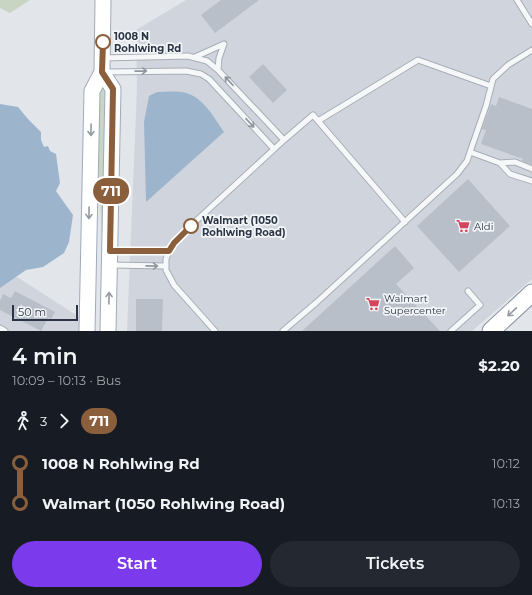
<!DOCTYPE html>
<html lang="en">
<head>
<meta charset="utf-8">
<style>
  body { margin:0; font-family:Montserrat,sans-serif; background:#242831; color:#f1f3f6; height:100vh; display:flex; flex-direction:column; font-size:15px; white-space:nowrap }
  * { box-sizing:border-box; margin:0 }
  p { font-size:13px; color:#9ea1a6 }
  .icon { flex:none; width:22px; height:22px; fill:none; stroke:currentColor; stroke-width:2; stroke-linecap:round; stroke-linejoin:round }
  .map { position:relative; height:331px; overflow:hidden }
  .side { display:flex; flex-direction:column; background:#171b24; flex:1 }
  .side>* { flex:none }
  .badge { padding:0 8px; border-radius:13px; font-size:14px; line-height:26px }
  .scale { position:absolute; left:12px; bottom:10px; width:66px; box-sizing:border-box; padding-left:4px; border:2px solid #2a3444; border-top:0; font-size:11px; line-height:14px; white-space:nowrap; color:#2a3444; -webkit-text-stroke:3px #f2f5f8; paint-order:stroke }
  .map>.badge { position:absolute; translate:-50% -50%; box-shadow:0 0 0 2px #fff }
  .legs { display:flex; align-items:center; gap:6px; height:44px; padding:0 12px; font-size:13px }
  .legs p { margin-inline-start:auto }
  .summary { display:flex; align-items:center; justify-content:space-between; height:68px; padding:0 12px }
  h1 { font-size:22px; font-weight:600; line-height:30px }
  .cta { display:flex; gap:8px; margin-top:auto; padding:8px 12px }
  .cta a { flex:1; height:46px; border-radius:24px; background:#7c3aed; color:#fff; font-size:16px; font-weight:600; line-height:46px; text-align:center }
  .cta a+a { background:#242831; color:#f1f3f6 }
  ul { padding:0 12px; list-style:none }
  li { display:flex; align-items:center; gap:14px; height:40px; font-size:15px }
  li i { display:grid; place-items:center; width:6px; height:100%; margin:0 5px; background:currentColor }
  li i::after { content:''; width:10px; height:10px; margin:-5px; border:3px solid; border-radius:50%; background:#171b24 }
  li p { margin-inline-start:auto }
  li:first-child i { background:linear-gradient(#0000 50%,currentColor 0) }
  li:last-child i { background:linear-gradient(currentColor 50%,#0000 0) }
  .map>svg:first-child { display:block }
</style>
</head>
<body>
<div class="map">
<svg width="532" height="331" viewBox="0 0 532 331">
  <rect width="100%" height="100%" fill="#e2e6eb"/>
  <path fill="#d0d5dd" d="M186 0H532V279L472 331H127L137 88 136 30Z
    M0 266 84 320V331H0Z"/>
  <path fill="#c8d5c3" d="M0 0H30L10 13 0 8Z
    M106 84 103 256 96 128 99 99 102 85Z"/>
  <path fill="#9cb5cc" d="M157 92C167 92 180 90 189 94 205 100 215 119 224 132L146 202 144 122 149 96Z
    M0 104 18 107 28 119 41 132V140L44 147 48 146 50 151 56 154 60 183 56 191 73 215 69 242 64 253 43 267 26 270 0 288Z"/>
  <path fill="#b9bfc9" d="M221 0H259L215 33 201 15Z
    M263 64 287 90 273 103 249 77Z
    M499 97 532 109V165L522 161 523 159 481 144 486 130 482 129 491 104 496 106Z
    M468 179 510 226 459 272 417 226Z
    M395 246 414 268 396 284 440 331H302Z
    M15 291 55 312 51 319 48 318 41 331 0 310V301L3 294 11 298Z
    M136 299H163L162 331H136Z"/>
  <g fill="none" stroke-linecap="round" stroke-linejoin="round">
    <g stroke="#a7adb6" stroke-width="7">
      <path id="service" d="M517 0 532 24
        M532 50 508 65 493 79 486 106 470 152 500 163 510 174 532 181
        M195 57 224 44 219 58 218 70
        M103 58 188 56 207 61 218 70 284 140
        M105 72 186 71 201 74 209 79 274 149
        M318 121 418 60 491 86
        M500 163 515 162 532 169
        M110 251H169
        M111 265 166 266
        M0 328 5 331
        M215 331 174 285 166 270V259L169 251 185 231 284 140 313 115 405 222
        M283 331 317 302 457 174 467 161 470 152
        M451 331 480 305 468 291"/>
    </g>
    <g stroke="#a1abb8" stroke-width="17">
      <path id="primary" d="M102 72 113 89 108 331
        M87 331 92 91 102 72 103 0"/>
    </g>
    <g stroke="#8994a3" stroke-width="19">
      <path id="motorway" d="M491 331 532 293"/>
    </g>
    <use href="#service" stroke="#f6f7f9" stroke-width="5"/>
    <use href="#primary" stroke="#fff" stroke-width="15"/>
    <use href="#motorway" stroke="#fff" stroke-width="17"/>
  </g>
  <defs><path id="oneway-shaft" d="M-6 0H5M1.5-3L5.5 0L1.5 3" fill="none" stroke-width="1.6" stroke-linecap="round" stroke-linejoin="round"/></defs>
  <g stroke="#90969e">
    <use href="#oneway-shaft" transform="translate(141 71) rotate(-1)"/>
    <use href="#oneway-shaft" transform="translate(229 81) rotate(-133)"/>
    <use href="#oneway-shaft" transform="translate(250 123) rotate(47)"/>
    <use href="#oneway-shaft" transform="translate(152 266) rotate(1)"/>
  </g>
  <g stroke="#949aa2">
    <use href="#oneway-shaft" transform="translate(91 130) rotate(91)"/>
    <use href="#oneway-shaft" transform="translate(89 213) rotate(91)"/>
    <use href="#oneway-shaft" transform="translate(109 298) rotate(-89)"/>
    <use href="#oneway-shaft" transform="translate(512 312) rotate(137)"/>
  </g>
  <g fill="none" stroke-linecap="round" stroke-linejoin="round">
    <g stroke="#fff" stroke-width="9">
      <path id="line-1" d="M103 42 102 72 113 89 110 251H169L174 243 191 226"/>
    </g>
    <use href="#line-1" stroke="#8b5e3c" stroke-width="6"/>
  </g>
  <defs>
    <g id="supermarket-bare" transform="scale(1.08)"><path d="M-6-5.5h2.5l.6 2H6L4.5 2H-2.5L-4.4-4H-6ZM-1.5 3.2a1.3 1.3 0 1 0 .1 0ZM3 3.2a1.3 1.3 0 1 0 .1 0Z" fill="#d4445d" stroke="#f2f5f8" stroke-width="2.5" paint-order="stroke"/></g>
  </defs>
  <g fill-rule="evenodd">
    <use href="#supermarket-bare" x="463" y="226"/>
    <use href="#supermarket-bare" x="373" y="304"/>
  </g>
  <g fill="#fff" stroke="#8b5e3c" stroke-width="2">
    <circle cx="103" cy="42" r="7"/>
    <circle cx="191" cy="226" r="7"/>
  </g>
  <g text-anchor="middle" stroke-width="3.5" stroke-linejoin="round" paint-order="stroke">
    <g font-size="10" font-weight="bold" fill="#2a3444" stroke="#f2f5f8" text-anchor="start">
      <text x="114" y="40">1008 N<tspan x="114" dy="12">Rohlwing Rd</tspan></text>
      <text x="202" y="224">Walmart (1050<tspan x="202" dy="12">Rohlwing Road)</tspan></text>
    </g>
    <g font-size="10" fill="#2a3444" stroke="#f2f5f8" text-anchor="start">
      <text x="474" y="230">Aldi</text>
      <text x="384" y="302">Walmart<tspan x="384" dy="12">Supercenter</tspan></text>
    </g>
  </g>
</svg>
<div class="scale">50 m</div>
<b class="badge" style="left:111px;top:191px;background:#8b5e3c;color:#fff">711</b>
</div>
<section class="side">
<div class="summary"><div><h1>4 min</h1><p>10:09 – 10:13 · Bus</p></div><b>$2.20</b></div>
<div class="legs"><svg class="icon" aria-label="walk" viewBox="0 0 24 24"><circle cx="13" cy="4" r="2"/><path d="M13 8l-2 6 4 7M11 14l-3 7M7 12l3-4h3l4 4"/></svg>3<svg class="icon" aria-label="forward" viewBox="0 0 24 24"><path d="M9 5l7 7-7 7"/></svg><b class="badge" style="background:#8b5e3c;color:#fff">711</b></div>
<ul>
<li><i style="color:#8b5e3c"></i><b>1008 N Rohlwing Rd</b><p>10:12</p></li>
<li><i style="color:#8b5e3c"></i><b>Walmart (1050 Rohlwing Road)</b><p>10:13</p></li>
</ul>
<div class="cta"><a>Start</a><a>Tickets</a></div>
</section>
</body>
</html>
